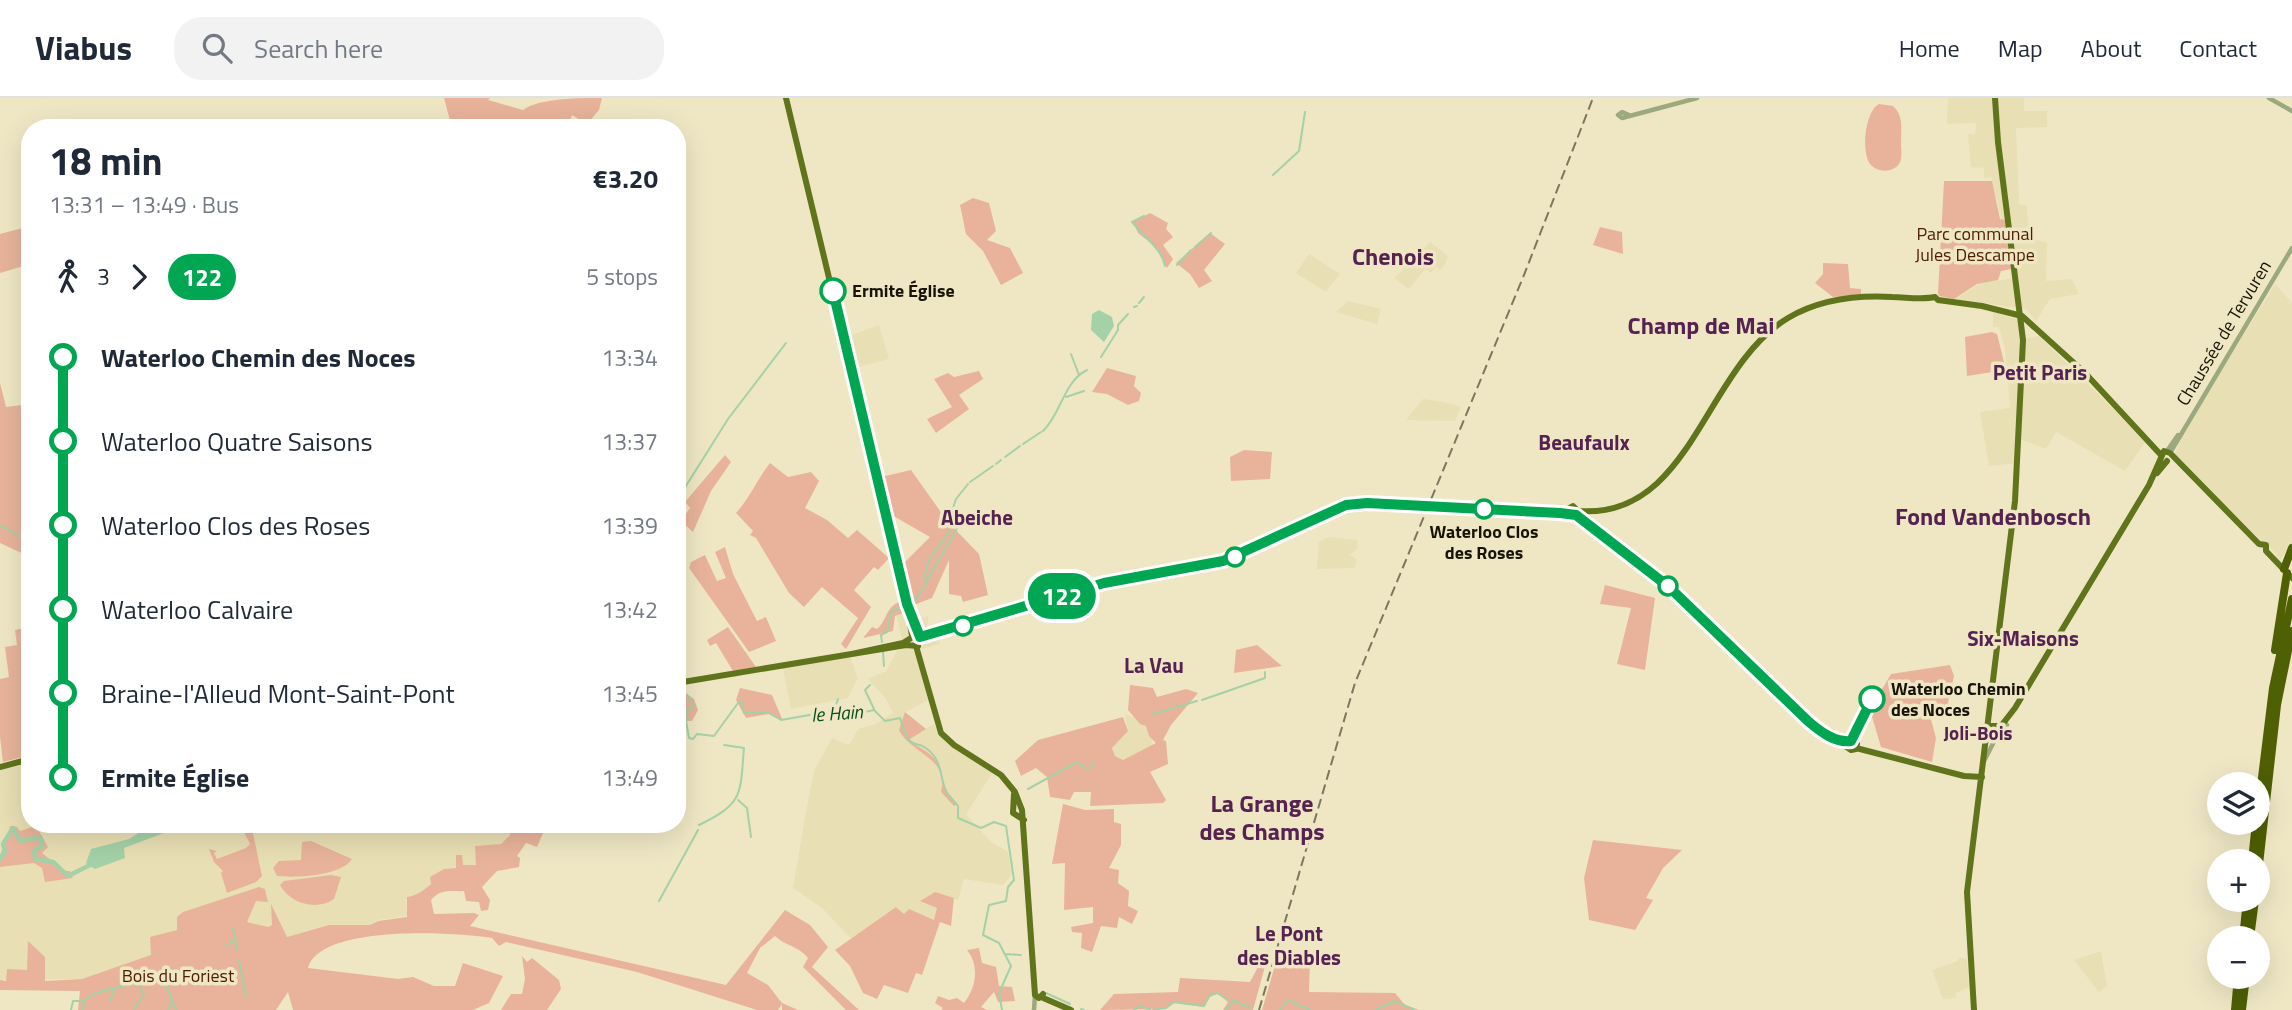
<!DOCTYPE html>
<html lang="en">
<head>
<meta charset="utf-8">
<style>
  body { margin:0; font-family:"Titillium Web",sans-serif; background:#f2f2f3; color:#1f2937; height:100vh; display:flex; flex-direction:column; font-size:26px; white-space:nowrap }
  * { box-sizing:border-box; margin:0 }
  p { font-size:23px; color:#747a83 }
  .icon { flex:none; width:38px; height:38px; fill:none; stroke:currentColor; stroke-width:2; stroke-linecap:round; stroke-linejoin:round }
  .map { position:relative; flex:1; overflow:hidden }
  .sheet { position:absolute; left:21px; top:21px; width:665px; height:714px; display:flex; flex-direction:column; background:#fff; border-radius:28px; box-shadow:0 7px 28px #0002 }
  .sheet>* { flex:none }
  .badge { padding:0 14px; border-radius:23px; font-size:24px; line-height:46px }
  .buttons { position:absolute; left:2207px; top:674px; display:grid; gap:14px }
  .buttons a { display:grid; place-items:center; width:63px; height:63px; border-radius:50%; background:#fff; box-shadow:0 7px 28px #0002; font-size:35px }
  .map>.badge { position:absolute; translate:-50% -50%; box-shadow:0 0 0 4px #fff }
  .legs { display:flex; align-items:center; gap:10px; height:77px; padding:0 28px; font-size:23px }
  .legs p { margin-inline-start:auto }
  .headline { display:flex; align-items:center; justify-content:space-between; height:119px; padding:0 28px }
  h1 { font-size:38px; font-weight:700; line-height:52px }
  ul { padding:0 28px; list-style:none }
  li { display:flex; align-items:center; gap:24px; height:84px; font-size:26px }
  li i { display:grid; place-items:center; width:10px; height:100%; margin:0 9px; background:currentColor }
  li i::after { content:''; width:18px; height:18px; margin:-9px; border:5px solid; border-radius:50%; background:#fff }
  li p { margin-inline-start:auto }
  li:first-child i { background:linear-gradient(#0000 50%,currentColor 0) }
  li:last-child i { background:linear-gradient(currentColor 50%,#0000 0) }
  header { display:flex; align-items:center; gap:42px; box-sizing:border-box; height:98px; padding:0 35px; background:#fff; border-bottom:2px solid #e0e1e3 }
  header strong { font-size:33px }
  nav { display:flex; gap:38px; margin-inline-start:auto; font-size:24px }
  .search { width:490px; height:63px; background:#f2f2f3; display:flex; align-items:center; gap:18px; box-sizing:border-box; padding:0 24px; border-radius:28px; color:#747a83; font-size:26px }
  .map>svg:first-child { display:block }
</style>
</head>
<body>
<header>
<strong>Viabus</strong>
<div class="search"><svg class="icon" aria-label="search" viewBox="0 0 24 24"><circle cx="10" cy="10" r="6"/><path d="M15 15l6 6"/></svg>Search here</div>
<nav><a>Home</a><a>Map</a><a>About</a><a>Contact</a></nav>
</header>
<div class="map">
<svg width="2292" height="912" viewBox="0 0 2292 912">
  <rect width="100%" height="100%" fill="#efe7c4"/>
  <path fill="#e9dfb4" d="M1948 0H2024V13H2047V29L2016 30 2019 106 2027 108 2029 140 2047 145 2046 183 2072 181 2079 196 2050 201 2036 223 2026 211 1955 201 1983 184 2018 180 2010 121H2001L1997 100 1993 99 1992 79 1984 80V70L1971 69 1968 36H1975L1976 25 1947 26Z
    M1430 144 1448 158 1444 168 1440 172 1436 169 1431 175 1425 171 1409 191 1394 180Z
    M1309 156 1340 176 1326 194 1296 175Z
    M2275 186 2292 205V445L2280 462 2266 444H2262L2180 365 2175 355 2184 334Z
    M1348 203 1381 211 1377 226 1336 214Z
    M1993 214 2020 222 2022 241 2039 238 2146 343 2125 373 2056 334 2046 351 2021 341 2019 365 1989 368 1980 314 2010 310 2005 251 1999 229H1993Z
    M879 227 889 261 858 269 845 239Z
    M1423 301 1448 305 1461 309 1455 323 1406 322Z
    M1329 439 1358 442 1357 451 1350 457 1357 462 1354 470 1317 471 1319 444Z
    M907 513 909 523 928 518 927 542 937 539 940 546 915 553 929 602 905 614 925 631 934 626 938 633 993 674 966 716 990 743 1008 754 1012 776 1003 787 964 781 958 802 935 794 921 802 937 810 935 822 909 812 904 816 896 809 851 841 822 810 793 790 806 713 814 673 832 640 849 647 858 631 876 626 893 615 886 601 868 581 886 573 897 553 904 550 896 516Z
    M850 559 858 580 848 600 791 611 783 570Z
    M1125 616 1148 625 1153 648 1123 662 1115 658 1112 650 1128 633Z
    M30 664V726H524L476 767 444 771 430 779 431 786 417 798 406 801 407 818 378 822 370 827H329L287 839 152 852V857L122 876 82 881 0 882V672Z
    M2101 853 2107 888 2099 894 2074 862Z
    M1959 859 1967 861 1969 889 1956 895V900L1943 901 1932 872 1958 863Z"/>
  <path fill="#e8b39a" d="M444 0H490L488 2 523 12C539 0 578 0 602 0L599 12 587 26 572 17 567 30H452Z
    M1879 6 1893 8C1904 18 1901 31 1901 44 1901 49 1902 56 1901 61 1898 75 1878 76 1870 66 1861 54 1865 13 1879 6Z
    M1944 83H1992L2000 121 2006 122 2012 171 2001 173 1998 182 1977 186 1954 201 1939 198 1938 195Z
    M973 100 989 105 996 133 987 142 1010 150 1023 175 1001 187 983 153 966 136 960 107Z
    M1150 115 1168 125 1166 131 1173 139 1163 147 1173 161 1167 170 1157 150 1138 135 1133 124Z
    M30 128V166L0 175V136Z
    M1600 129 1622 134 1623 156 1593 147Z
    M1210 135 1225 146 1204 172 1212 183 1199 190 1190 176 1176 165Z
    M1823 165 1848 166 1850 190 1861 191V196L1833 199 1815 185 1823 176Z
    M1992 234 1997 236 2006 272 1967 278 1965 239Z
    M1107 270 1136 278 1134 288 1141 295 1139 303 1128 307 1107 296 1092 294Z
    M979 273 983 281 959 297 969 311 936 335 927 321 952 309 934 281 948 275 954 279Z
    M0 285 6 309 30 306V449L26 457 0 445Z
    M1244 352 1272 354 1270 381 1231 383 1230 359Z
    M725 357 731 364 711 393 693 434 681 423 690 410 685 404Z
    M770 365 788 379 811 374 819 383 805 410 827 422 848 440 857 432 889 460 878 472 874 469 854 492 871 509 846 551 841 546 858 520 822 489 804 509 789 495 756 440 750 437 753 433 736 415C750 400 756 383 770 365Z
    M911 372 948 424 979 456 988 497 963 504 961 498 949 496V462L932 500 911 508 902 467 930 439 890 416 881 379Z
    M725 449 733 476 757 523 766 519 776 543 749 554 689 470 691 464 705 457 717 483 726 480 715 454Z
    M894 459 906 514 895 518 893 533 863 540 872 529 877 531C887 523 885 509 901 503Z
    M1605 487 1655 500 1645 572 1617 566 1631 510 1600 506Z
    M30 529V657L3 664 0 639V581L9 579 5 549 17 547 15 532Z
    M728 529 756 569 733 573 716 545 710 548 707 542Z
    M1257 547 1282 568 1234 575 1236 552Z
    M1950 567 1954 578 1947 609 1929 614 1936 640 1932 664 1881 649 1870 612 1891 576Z
    M1130 587 1153 590 1157 599 1186 591 1198 595 1171 627 1163 642 1166 643 1168 666 1150 674 1166 702 1163 705 1090 708 1091 694H1074L1070 702 1050 699 1047 679 1036 670 1021 678 1015 663 1038 642 1123 619 1128 633 1112 650 1115 658 1123 662 1156 645 1149 638 1146 628 1140 626 1128 612Z
    M679 590 694 601 698 612 692 623H682L677 632Z
    M740 590 772 597 783 623 769 616 746 620 736 602Z
    M905 614 926 631 910 641V644C958 668 930 678 957 706L954 708 941 694C950 660 911 656 899 632Z
    M1063 706 1085 712 1114 711V724L1121 726V747L1109 770 1119 772 1118 785 1129 793 1128 808 1138 813 1132 826 1119 819 1117 830 1101 828 1092 854 1081 850 1082 835 1072 834 1071 829 1093 825V809L1064 812 1065 765 1052 766Z
    M42 726 44 729 39 733 48 749 42 755 65 773H70L73 780 45 784 42 770 34 765 0 769C0 746 7 745 10 728L17 729 20 733Z
    M240 726H251L262 778 256 784 227 795 221 775 223 773 214 764 209 751 217 753 214 755 217 761 246 750 250 746Z
    M506 726H547L537 749 526 745 517 758 520 760 519 769 497 773 482 789 490 802 488 812 481 813 479 804 466 803 464 793C452 794 441 790 431 802L434 816 474 815 479 817 470 828 726 887 785 812 810 827 828 849 812 869 859 912H846L803 869 808 860C799 848 785 848 775 838L760 850 747 875 768 887 782 905 798 912H782V906L778 912H757L637 874 506 844 499 848 492 840C456 834 320 826 308 870L398 881 413 879 434 888H455L463 865 503 878 489 905 473 912H293L288 894 276 912H78L80 893 0 892V882L6 883 7 871 27 872 28 843 45 859V883L82 881 151 857 150 839 177 832V819L183 814 259 789 265 791 268 804 256 803 247 824 268 829 272 827 271 806 287 839 329 827H370L378 823 407 819V799C416 798 423 793 431 786L430 779 444 771 456 770V757H462L463 767H476L475 748 501 746 510 737V732L504 730Z
    M1593 742 1682 752 1663 770 1646 800 1653 802 1635 832 1589 822 1584 780Z
    M311 743 352 761C341 778 297 780 277 778L273 770 279 763 301 762 302 744Z
    M331 777 341 779 334 801C317 813 290 806 280 787L284 783Z
    M935 794 954 800 951 828 940 824 922 877 916 875 908 895 884 887 877 901 863 895 850 868 835 852 896 809 904 816 909 811 934 822 937 810 920 803Z
    M979 850 982 865 996 869 999 888 1012 889 1015 903 998 904 994 894 981 909 987 912H941L943 910 935 905 938 898 949 902 957 900 964 905C976 890 980 868 967 852Z
    M1267 852 1269 854 1253 912H1223L1228 904 1217 895 1210 899 1204 909 1174 905 1166 911 1100 912 1114 896 1178 894 1180 880 1250 884Z
    M1278 857 1310 860 1309 894 1395 895 1405 907 1419 912H1262Z
    M522 858 527 864 532 860 559 882 561 891 547 912H501L511 896H522L525 881Z"/>
  <path fill="#a4d1a7" d="M1099 212 1112 219 1114 228 1104 244 1091 232 1092 216Z
    M188 726 124 750 125 760 95 771 86 765 91 751 129 741 151 727Z"/>
  <g fill="none" stroke-linecap="round" stroke-linejoin="round">
    <path stroke="#a4d1a7" stroke-width="2" d="M1273 77 1299 53 1305 14
      M1144 118 1132 124C1143 139 1161 149 1165 168
      M1195 149 1211 135
      M1177 167 1191 152
      M1139 205 1144 199
      M1134 209 1137 208
      M1071 256 1079 277
      M1101 259 1118 232V227L1128 216
      M1066 299 1084 293
      M1043 333C1061 316 1064 283 1087 272
      M1023 346 1041 334
      M1005 359 1020 348
      M996 366 1001 362
      M970 384 993 368
      M684 391 728 321 786 245
      M951 416 956 401 968 386
      M0 427 30 444
      M23 440 25 429 30 427
      M927 483 959 427
      M913 505 926 486C919 457 953 443 953 419
      M882 544 881 537 887 534 891 514 903 509
      M883 554 884 568
      M870 587 865 592 874 611
      M682 601 688 620 686 623
      M1202 602 1265 580V574
      M687 613 694 607 687 597
      M834 613 838 601
      M1153 616 1197 603
      M677 633 686 623 689 640 693 641 697 636 714 638 738 605 742 604 744 615H769L781 622 815 616 822 620 833 613 851 617 874 612 885 623 900 620C911 660 917 636 934 658 943 669 940 684 947 695 950 699 955 704 958 708V720L981 730 994 724 1006 728 1014 782 1008 789 1006 803 989 807 983 837 999 845 1011 868 999 895 1002 912
      M1028 691 1077 664 1087 671 1095 665
      M738 702 747 710 751 739
      M699 727C744 705 740 697 744 650L724 647
      M659 803 698 732
      M233 830 237 852
      M226 848 234 842
      M1005 856 1021 857
      M239 862 246 899
      M157 883 168 891 172 903 168 912
      M1046 895 1070 906
      M1233 902 1250 910
      M110 904 114 892
      M173 904 176 912
      M134 911 144 896 138 886
      M1081 911 1084 912
      M1227 911 1233 904
      M71 912 73 903H83L95 895 167 877
      M82 912 85 903
      M1134 912 1140 908 1150 912
      M1153 912 1166 910 1174 904 1204 908 1209 898 1217 895 1229 902
      M1280 912 1288 902 1310 912
      M1376 912 1394 903 1415 912"/>
    <path stroke="#a4d1a7" stroke-width="4.5" d="M0 761 5 753 3 746 13 730 20 743 40 739 42 748 34 753 35 761 53 764 68 778 94 765"/>
    <path stroke="#9ca97f" stroke-width="4.5" d="M2269 0 2292 13
      M1629 17 1622 14 1618 17 1622 20 1697 0
      M2167 353 2178 337
      M2170 355 2292 150
      M1984 663 1998 636 2007 627 2005 624
      M1034 912 1035 897"/>
    <path stroke="#60741b" stroke-width="6" d="M786 0 907 506 912 538
      M1938 202 1982 208 2022 218 2085 275 2161 357
      M2157 375 2167 363
      M1436 408 1576 417
      M1578 413C1692 422 1703 271 1788 220 1820 201 1856 197 1892 199 1905 199 1922 202 1935 199L1938 202
      M1561 415 1573 408 1578 413
      M1576 417 1669 489 1809 624 1851 652 1856 651 1857 646 1851 643 1848 649
      M920 539 1104 486 1222 463 1347 407H1421
      M916 548 941 635 954 647 1001 677 1015 694 1022 712 1035 897 1039 900 1043 896
      M852 556 903 545 916 537
      M677 585 906 547 918 548
      M1988 628H2001L2015 610 2149 387 2164 353 2170 355 2259 446 2266 447V453L2292 480
      M1856 650 1964 678 1982 679
      M0 669 30 661
      M1014 696 1013 715 1024 722
      M1041 899 1071 912
      M1974 912 1967 794 2015 403 2023 242 1998 44 1995 0"/>
    <path stroke="#4e5f04" stroke-width="8" d="M2284 471 2292 450
      M2275 552 2287 475
      M2258 712 2273 590 2292 501
      M2252 763 2256 724
      M2258 775 2277 607 2292 533
      M2243 840 2247 802
      M2250 840 2255 802
      M2235 912 2238 878
      M2242 912 2246 878"/>
    <path stroke="#7c775f" stroke-width="2" stroke-dasharray="10 5" stroke-linecap="butt" d="M1259 912 1355 585 1524 177 1593 0"/>
    <path stroke="#60741b" stroke-width="6" d="M1421 407 1436 408"/>
  </g>
  <g fill="none" stroke-linecap="round" stroke-linejoin="round">
    <g stroke="#fff" stroke-width="16">
      <path id="line-1" d="M833 193 907 506 920 539 1104 485 1223 463 1346 407 1367 405 1560 415 1576 417 1669 489 1809 624C1821 634 1835 645 1851 643L1872 601"/>
    </g>
    <use href="#line-1" stroke="#00a651" stroke-width="10"/>
  </g>
  <g fill="#fff" stroke="#00a651" stroke-width="3.5">
    <circle cx="833" cy="193" r="12"/>
    <circle cx="1484" cy="411" r="9"/>
    <circle cx="1235" cy="459" r="9"/>
    <circle cx="1668" cy="488" r="9"/>
    <circle cx="963" cy="528" r="9"/>
    <circle cx="1872" cy="601" r="12"/>
  </g>
  <g text-anchor="middle" stroke-width="7" stroke-linejoin="round" paint-order="stroke">
    <g font-size="18" fill="#4e1d00" stroke="#efe7c4">
      <text x="1975" y="142">Parc communal<tspan x="1975" dy="21">Jules Descampe</tspan></text>
      <text x="178" y="884">Bois du Foriest</text>
    </g>
    <g font-size="18" font-weight="bold" fill="#171407" stroke="#efe7c4" text-anchor="start">
      <text x="852" y="199">Ermite Église</text>
      <text x="1484" y="440" text-anchor="middle">Waterloo Clos<tspan x="1484" dy="21">des Roses</tspan></text>
      <text x="1891" y="597">Waterloo Chemin<tspan x="1891" dy="21">des Noces</tspan></text>
    </g>
    <g font-size="18" fill="#171407" stroke="#efe7c4">
      <text transform="translate(2224 235) rotate(-59)" y="6">Chaussée de Tervuren</text>
    </g>
    <g font-size="19" font-style="italic" fill="#084d1a" stroke="#efe7c4">
      <text transform="translate(837 615) rotate(-4)" y="7">le Hain</text>
    </g>
    <g font-size="19" font-weight="bold" fill="#562251" stroke="#efe7c4">
      <text x="1978" y="642">Joli-Bois</text>
    </g>
    <g font-size="21" font-weight="bold" fill="#562251" stroke="#efe7c4">
      <text x="2040" y="282">Petit Paris</text>
      <text x="1584" y="352">Beaufaulx</text>
      <text x="977" y="427">Abeiche</text>
      <text x="2023" y="548">Six-Maisons</text>
      <text x="1154" y="575">La Vau</text>
      <text x="1289" y="843">Le Pont<tspan x="1289" dy="24">des Diables</tspan></text>
    </g>
    <g font-size="24" font-weight="bold" fill="#562251" stroke="#efe7c4">
      <text x="1393" y="167">Chenois</text>
      <text x="1701" y="236">Champ de Mai</text>
      <text x="1993" y="427">Fond Vandenbosch</text>
      <text x="1262" y="714">La Grange<tspan x="1262" dy="28">des Champs</tspan></text>
    </g>
  </g>
</svg>
<div class="buttons">
<a><svg class="icon" aria-label="layers" viewBox="0 0 24 24"><path d="M12 4l9 5-9 5-9-5zM3 14l9 5 9-5"/></svg></a>
<a>+</a>
<a>−</a>
</div>
<b class="badge" style="left:1062px;top:498px;background:#00a651;color:#fff">122</b>
<section class="sheet">
<div class="headline"><div><h1>18 min</h1><p>13:31 – 13:49 · Bus</p></div><b>€3.20</b></div>
<div class="legs"><svg class="icon" aria-label="walk" viewBox="0 0 24 24"><circle cx="13" cy="4" r="2"/><path d="M13 8l-2 6 4 7M11 14l-3 7M7 12l3-4h3l4 4"/></svg>3<svg class="icon" aria-label="forward" viewBox="0 0 24 24"><path d="M9 5l7 7-7 7"/></svg><b class="badge" style="background:#00a651;color:#fff">122</b><p>5 stops</p></div>
<ul>
<li><i style="color:#00a651"></i><b>Waterloo Chemin des Noces</b><p>13:34</p></li>
<li><i style="color:#00a651"></i><span>Waterloo Quatre Saisons</span><p>13:37</p></li>
<li><i style="color:#00a651"></i><span>Waterloo Clos des Roses</span><p>13:39</p></li>
<li><i style="color:#00a651"></i><span>Waterloo Calvaire</span><p>13:42</p></li>
<li><i style="color:#00a651"></i><span>Braine-l'Alleud Mont-Saint-Pont</span><p>13:45</p></li>
<li><i style="color:#00a651"></i><b>Ermite Église</b><p>13:49</p></li>
</ul>
</section>
</div>
</body>
</html>
